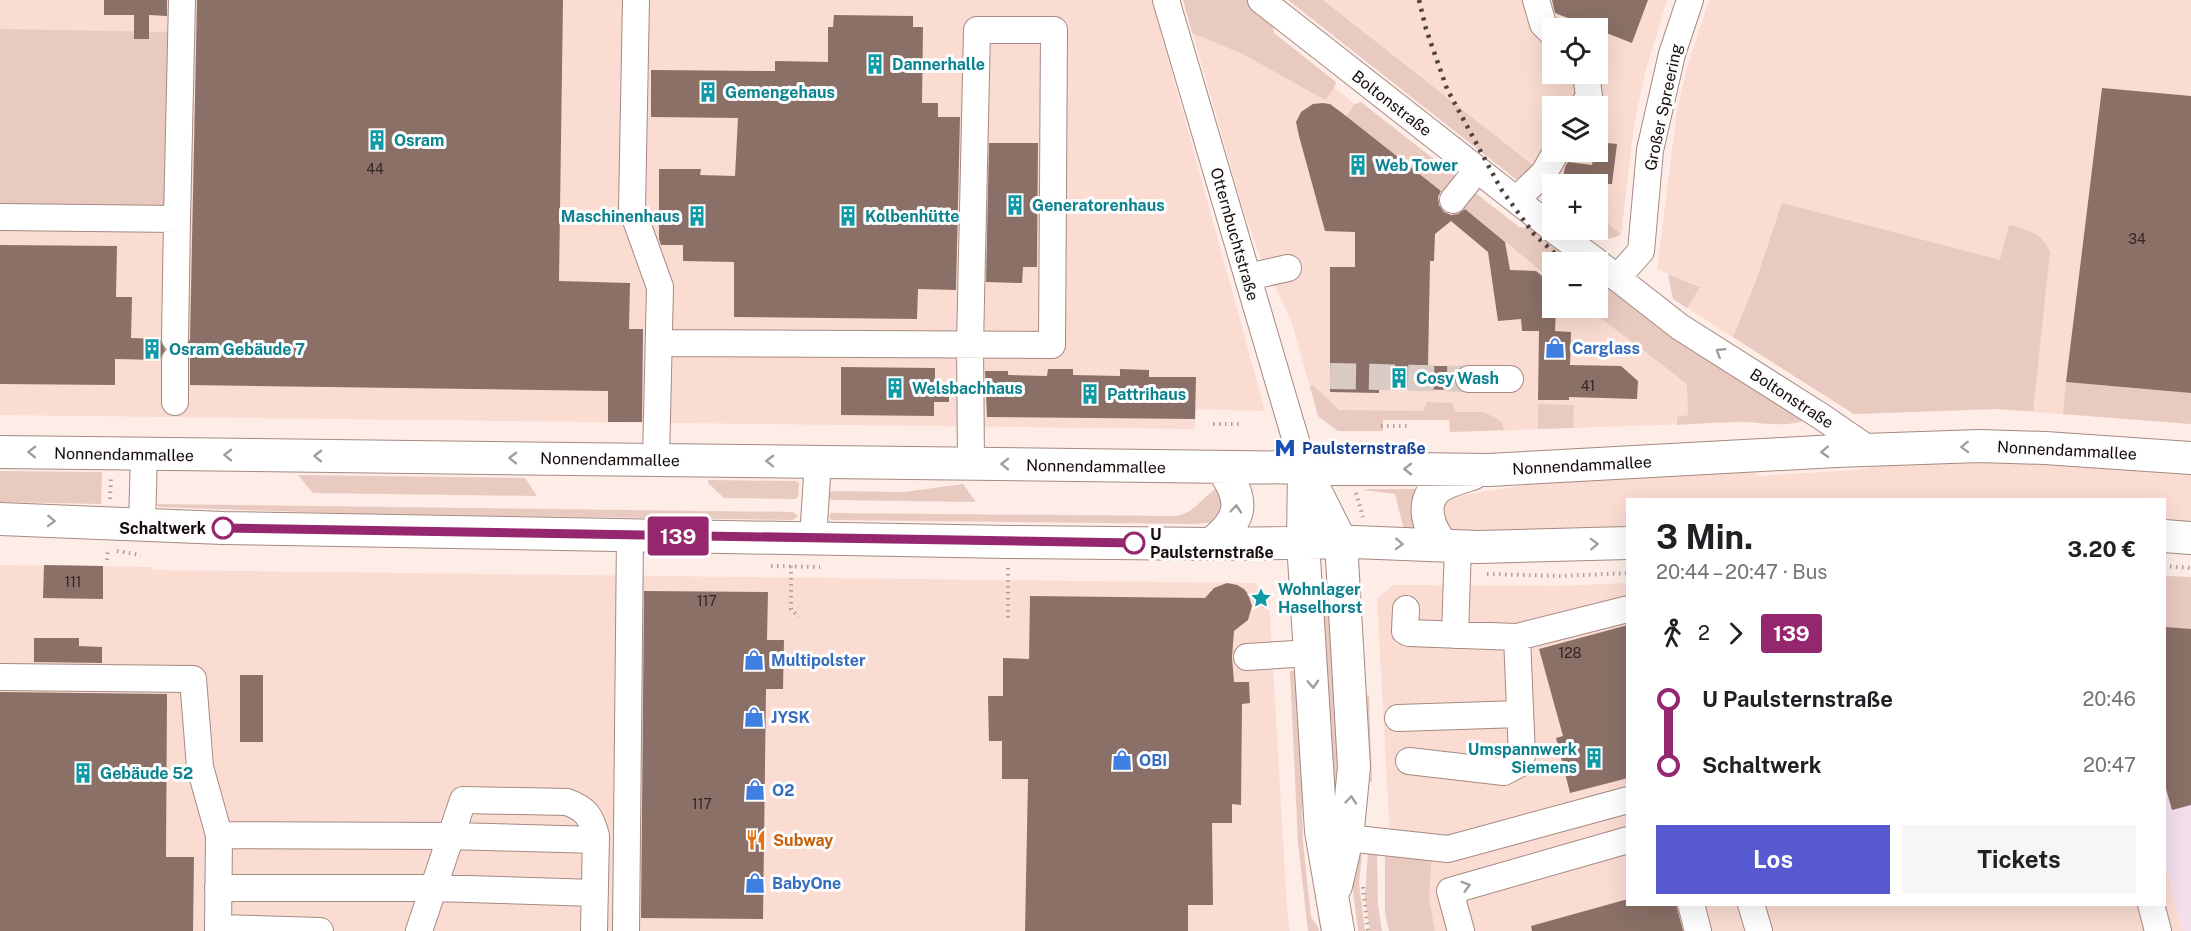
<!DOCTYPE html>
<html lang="de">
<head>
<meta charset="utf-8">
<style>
  body { margin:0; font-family:"Public Sans",sans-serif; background:#f6f6f6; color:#202124; height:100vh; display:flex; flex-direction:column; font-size:22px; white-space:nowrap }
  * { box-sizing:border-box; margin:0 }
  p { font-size:20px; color:#757577 }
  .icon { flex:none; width:33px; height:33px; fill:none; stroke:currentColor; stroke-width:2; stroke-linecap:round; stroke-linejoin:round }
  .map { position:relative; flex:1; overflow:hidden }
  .panel { position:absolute; left:1626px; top:498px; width:540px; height:408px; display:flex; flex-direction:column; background:#fff; border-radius:0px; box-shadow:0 6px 24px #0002 }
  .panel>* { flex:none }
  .badge { padding:0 12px; border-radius:4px; font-size:21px; line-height:39px }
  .buttons { position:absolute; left:1542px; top:18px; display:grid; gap:12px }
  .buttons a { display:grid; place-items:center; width:66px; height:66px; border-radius:0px; background:#fff; box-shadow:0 6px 24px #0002; font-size:30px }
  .map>.badge { position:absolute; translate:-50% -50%; box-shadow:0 0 0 3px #fff }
  .legs { display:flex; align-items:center; gap:9px; height:66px; padding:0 30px; font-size:20px }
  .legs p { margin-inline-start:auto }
  .overview { display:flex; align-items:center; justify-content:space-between; height:102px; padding:0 30px }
  h1 { font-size:33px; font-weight:700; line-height:45px }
  .primary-button { display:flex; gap:12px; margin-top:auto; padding:12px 30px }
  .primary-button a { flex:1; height:69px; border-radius:0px; background:#5659d0; color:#fff; font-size:24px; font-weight:700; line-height:69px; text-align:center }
  .primary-button a+a { background:#f6f6f6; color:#202124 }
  ul { padding:0 30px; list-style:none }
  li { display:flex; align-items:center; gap:21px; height:66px; font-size:22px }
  li i { display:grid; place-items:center; width:9px; height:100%; margin:0 8px; background:currentColor }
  li i::after { content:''; width:15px; height:15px; margin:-8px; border:4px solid; border-radius:50%; background:#fff }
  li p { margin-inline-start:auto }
  li:first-child i { background:linear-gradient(#0000 50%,currentColor 0) }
  li:last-child i { background:linear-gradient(currentColor 50%,#0000 0) }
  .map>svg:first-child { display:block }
</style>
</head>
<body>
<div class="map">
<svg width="2191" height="931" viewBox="0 0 2191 931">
  <rect width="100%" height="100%" fill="#feece6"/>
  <path fill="#fadcd2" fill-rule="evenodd" d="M0 0H1152L1265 411 1196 409 1195 429 0 415Z
    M1183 0H1200L1324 99 1334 88 1355 104 1346 116 1552 280V308H1587L1665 368 1747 422 1450 432 1449 420H1383V431H1338L1318 416 1291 320 1258 251 1243 209Z
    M1323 0H1667L1645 73 1634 126 1621 234 1598 215V184H1558ZM1552 28H1598V74H1552ZM1552 106H1598V152H1552Z
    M1709 0H2191V424L1996 409 1854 414 1687 308 1699 286 1657 269 1677 111 1686 71Z
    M1926 457 2191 467V528L2165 526 2164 500H1628L1627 532 1448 531 1440 509 1445 500 1457 496 1582 476 1747 466 1757 476 1856 470Z
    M0 565 151 567V570H153L1255 583 1269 598 1287 908 1290 931H0Z
    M1627 583 1628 904H2164L2165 865 2183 931H1435L1429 897 1434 839 1390 838 1377 599 1393 585 1556 586Z"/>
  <path fill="#f5dfed" d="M2164 576 2191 577V931H2183L2165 865Z"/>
  <path fill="#e9cac0" d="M1183 0H1248L1272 19 1274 33 1336 82 1334 88 1325 100 1243 54 1192 33Z
    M1288 0H1323L1538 169 1522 184Z
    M0 29 170 32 167 209 0 207Z
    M1361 102 1458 178 1445 194 1346 116 1355 104Z
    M1473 191 1519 227 1537 229 1580 262H1552V280L1461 206Z
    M1782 203 2000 260 2009 225C2028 230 2041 232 2050 252L2033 411 1996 409 1854 414 1733 337 1756 281Z
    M1598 215 1621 234C1606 243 1593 240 1581 230H1598Z
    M1668 274 1700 287 1687 308 1673 299Z
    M1598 276 1809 419C1789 427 1768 424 1748 422 1725 421 1700 424 1677 425V417L1688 415 1687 384 1587 308H1598Z
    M2066 382 2191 393V424L2063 414Z
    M1310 386H1314L1339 410 1423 411 1427 402 1452 403 1455 412H1484L1502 422 1504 430 1450 432 1449 420H1383V431H1338L1318 416Z
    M1538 404 1574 405 1573 428 1538 429Z
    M0 471 102 472 101 504 0 502Z
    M298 475 525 478 537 496 313 493Z
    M708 480 796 481 799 483 798 497 795 499 724 498 708 483Z
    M963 484 976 502 832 500 829 498 830 492 833 491 904 492Z
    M1217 488 1222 495 1221 511 1214 517 1215 522 1196 524 831 520 829 516 831 513 1176 516C1195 513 1201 498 1217 488Z
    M1369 489H1420L1421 533 1405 534 1395 494 1363 490Z
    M156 504 793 512 798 516 793 520 359 514 159 507Z
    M2164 576 2191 577V629L2165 627Z
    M1318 594H1329L1340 790 1334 830Z
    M1301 670 1308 799 1302 806 1303 842 1311 917 1318 927 1319 931H1308L1298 843 1290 671Z
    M1369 695 1372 782H1366L1363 696Z
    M1368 850 1377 853 1378 905 1382 931H1370L1365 897Z
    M1355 854 1362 855 1359 883 1365 931H1358L1352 882Z
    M1385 854 1432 858 1429 897 1435 931H1389L1385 913Z"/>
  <path fill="#8a7067" d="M104 0H167V16L149 15V39H134V15H104Z
    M197 0H563L559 281 630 283 629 329H643L642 422H608V391L190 385V359L185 350 190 339Z
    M1552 0H1648L1632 43 1555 13Z
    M834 15 913 16V27H923L922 103H938V117H960L956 290 918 289 917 319 734 317V262L683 261V245H661L659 239V169H701L700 175 735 176 738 118 651 117V70L775 71V61L828 62V27H833Z
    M2102 88 2191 96V393L2066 382Z
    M1323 103 1330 104 1346 116 1441 191 1438 197 1439 205 1444 212 1451 215 1458 214 1465 209 1505 242 1510 270 1536 271 1552 284V308H1556L1555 331 1571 332 1570 365 1621 366 1638 381 1637 399 1569 397V400H1538L1539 331H1522L1521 319 1498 321 1488 252 1451 221 1435 234 1434 261H1430L1428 366H1461L1456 372 1454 378 1456 386 1460 390 1379 389V393L1330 392V267H1355V232L1325 231 1299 136 1296 122 1301 112 1313 104Z
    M1598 142 1617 144 1612 184H1562L1565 167 1568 162 1592 165 1594 152H1598Z
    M989 143H1038L1037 267H1023L1022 283 986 282Z
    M0 245 117 246 116 297H132L131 338 160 339 165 350 160 360 115 359V385L0 384Z
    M841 367 935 368V383H949V402H934V416L841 415Z
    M1048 369H1073V375L1120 376V369L1149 370V377H1196L1195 419 987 417 985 371H1008V375L1047 376Z
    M44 565 103 566V599L43 598Z
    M1227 583 1237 585 1244 589 1248 594 1252 606 1248 620 1234 631 1232 657 1234 682H1249L1250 703 1242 704 1241 805 1232 804V823H1212L1213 905H1188V931H1025L1028 779H1002V741H989L988 696H1003V658L1029 659 1030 596 1205 598 1214 588Z
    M644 591 768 592 767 640H784L783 689H766L763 919 641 918Z
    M1628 625V778L1570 793 1556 738 1563 736 1539 649Z
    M2166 627 2191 629V805L2172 810 2164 782Z
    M34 638H79V646L102 647V663L34 662Z
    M240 675H263V742H240Z
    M0 692 167 694 166 857H194L193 931H0Z
    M1628 899V904H1676L1683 931H1532L1531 926Z"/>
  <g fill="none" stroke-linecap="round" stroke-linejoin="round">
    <path stroke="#dbcbc5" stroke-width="26" stroke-dasharray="26 13" stroke-linecap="butt" d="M1330 376 1469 379"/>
    <g stroke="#a58a81" stroke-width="28">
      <path id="minor" d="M636 0 632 209 660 287 656 460
        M1166 0 1304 468
        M1261 0 1552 228
        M1536 0 1543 24 1552 33
        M1583 106 1589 96 1586 74
        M1453 200 1477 170
        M1516 200 1544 173 1556 152
        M0 217 177 219 182 0
        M1554 230 1597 262
        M1598 263 1680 327 1822 417 1870 450
        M1248 277 1288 268
        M1617 278 1641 251 1650 150 1672 54 1690 0
        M175 339 177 219
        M659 343 1052 345 1054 30H977L970 345 971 464
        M175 360V402
        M1469 379H1510
        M142 525 144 454
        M813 538 818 462
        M1406 609 1405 631 1409 633 1517 637 1628 609
        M1455 635 1458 546
        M1247 657 1311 653
        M0 677 193 679 200 767 219 835 218 931
        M1398 718 1520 714
        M1409 761 1504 772 1519 764 1522 756 1517 637
        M219 835 451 836 596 840
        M1347 838 1448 849 1628 800
        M218 888H434L595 893
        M1691 904 1698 931
        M1751 904 1759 931
        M2151 904 2158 931
        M218 928 320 931
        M419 931 463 800 567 802C586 809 591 816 596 836L594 931
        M626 931 630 535
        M1461 931 1450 891 1628 840"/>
    </g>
    <g stroke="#a58a81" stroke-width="34">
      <path id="major" d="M0 452 1488 470 1836 451 1979 446 2045 448 2191 458
        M1304 468 1303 542 1321 831 1338 931
        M1306 472 1341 542 1354 767 1347 838 1336 886
        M0 519 223 528 1008 542 1211 544 1354 542 1478 547 1628 543
        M2164 536 2191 538
        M1211 544C1243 519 1245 501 1222 468
        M1443 545C1429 530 1418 501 1440 486 1450 480 1462 477 1472 474"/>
    </g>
    <path stroke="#ae9f9a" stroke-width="4" stroke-dasharray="1.5 4.5" stroke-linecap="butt" d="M1213 424H1240
      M1381 426H1407
      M1356 493 1363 517
      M110 499 111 476
      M117 551 141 555
      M107 560 108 548
      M771 566 820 567
      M791 566V609L799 617
      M2164 566 2191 568
      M1008 568V620
      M1487 574 1561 576 1628 573
      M1363 887 1368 931"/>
    <use href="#minor" stroke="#fff" stroke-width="26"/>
    <use href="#major" stroke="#fff" stroke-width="32"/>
    <path stroke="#4e433f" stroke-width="4.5" stroke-dasharray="3 6" stroke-linecap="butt" d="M1419 0 1426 29 1447 89 1501 189 1533 233 1564 262"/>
  </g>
  <defs><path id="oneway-chevron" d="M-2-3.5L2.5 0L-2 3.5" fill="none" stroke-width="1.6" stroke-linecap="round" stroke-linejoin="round" transform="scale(1.5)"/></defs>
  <g stroke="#a29e9d">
    <use href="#oneway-chevron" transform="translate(1720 352) rotate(-148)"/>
    <use href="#oneway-chevron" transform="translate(1965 447) rotate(178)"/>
    <use href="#oneway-chevron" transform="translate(32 452) rotate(-179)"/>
    <use href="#oneway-chevron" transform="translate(1825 452) rotate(177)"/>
    <use href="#oneway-chevron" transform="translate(228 455) rotate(-179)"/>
    <use href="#oneway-chevron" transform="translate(318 456) rotate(-179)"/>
    <use href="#oneway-chevron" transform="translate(513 458) rotate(-179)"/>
    <use href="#oneway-chevron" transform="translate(770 461) rotate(-179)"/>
    <use href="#oneway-chevron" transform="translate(1005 464) rotate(-179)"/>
    <use href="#oneway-chevron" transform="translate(1408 469) rotate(-180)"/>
    <use href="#oneway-chevron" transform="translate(1236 509) rotate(-85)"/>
    <use href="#oneway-chevron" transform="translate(51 521) rotate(2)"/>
    <use href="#oneway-chevron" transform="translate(1399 544) rotate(2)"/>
    <use href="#oneway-chevron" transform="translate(1594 544) rotate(-2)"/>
    <use href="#oneway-chevron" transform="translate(1313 684) rotate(87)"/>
    <use href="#oneway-chevron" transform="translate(1351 800) rotate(-85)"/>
    <use href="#oneway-chevron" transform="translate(1466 886) rotate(-16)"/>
  </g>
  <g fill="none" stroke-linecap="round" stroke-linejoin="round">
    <g stroke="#fff" stroke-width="14">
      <path id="line-1" d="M223 528 1134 543"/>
    </g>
    <use href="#line-1" stroke="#95276e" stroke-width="9"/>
  </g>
  <defs>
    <g id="building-bare" transform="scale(1.62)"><path d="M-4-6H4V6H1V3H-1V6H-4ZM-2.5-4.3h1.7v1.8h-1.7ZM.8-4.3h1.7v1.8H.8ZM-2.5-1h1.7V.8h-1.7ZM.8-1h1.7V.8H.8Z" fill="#0f9aa8" stroke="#fdfdfd" stroke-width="2.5" paint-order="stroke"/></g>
    <g id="shop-bare" transform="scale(1.62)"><path d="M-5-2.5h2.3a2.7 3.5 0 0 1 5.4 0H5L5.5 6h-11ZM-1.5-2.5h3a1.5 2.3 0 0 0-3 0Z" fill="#3f7fe0" stroke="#fdfdfd" stroke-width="2.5" paint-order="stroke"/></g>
    <g id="metro-bare" transform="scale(1.62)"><path d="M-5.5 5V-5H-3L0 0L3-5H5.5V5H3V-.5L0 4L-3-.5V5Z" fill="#1a4fb4" stroke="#fdfdfd" stroke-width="2.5" paint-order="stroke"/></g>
    <g id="sight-bare" transform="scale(1.62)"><path d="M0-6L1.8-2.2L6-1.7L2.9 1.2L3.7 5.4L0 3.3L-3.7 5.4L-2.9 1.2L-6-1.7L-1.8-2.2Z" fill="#0f9aa8" stroke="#fdfdfd" stroke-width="2.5" paint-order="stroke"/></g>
    <g id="restaurant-bare" transform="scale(1.62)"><path d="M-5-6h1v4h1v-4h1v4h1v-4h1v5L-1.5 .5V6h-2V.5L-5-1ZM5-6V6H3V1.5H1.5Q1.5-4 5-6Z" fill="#e8710a" stroke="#fdfdfd" stroke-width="2.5" paint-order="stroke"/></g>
  </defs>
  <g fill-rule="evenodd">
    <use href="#building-bare" x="875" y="64"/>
    <use href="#building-bare" x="708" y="92"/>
    <use href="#building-bare" x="377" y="140"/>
    <use href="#building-bare" x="1358" y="165"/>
    <use href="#building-bare" x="1015" y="205"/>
    <use href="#building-bare" x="697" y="216"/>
    <use href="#building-bare" x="848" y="216"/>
    <use href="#shop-bare" x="1555" y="348"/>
    <use href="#building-bare" x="152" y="349"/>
    <use href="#building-bare" x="1399" y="378"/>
    <use href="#building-bare" x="895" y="388"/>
    <use href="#building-bare" x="1090" y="394"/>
    <use href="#metro-bare" x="1285" y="448"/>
    <use href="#sight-bare" x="1261" y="598"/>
    <use href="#shop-bare" x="754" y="660"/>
    <use href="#shop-bare" x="754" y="717"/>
    <use href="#building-bare" x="1594" y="758"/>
    <use href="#shop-bare" x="1122" y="760"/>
    <use href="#building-bare" x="83" y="773"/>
    <use href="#shop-bare" x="755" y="790"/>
    <use href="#restaurant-bare" x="756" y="840"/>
    <use href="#shop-bare" x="755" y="883"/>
  </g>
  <g fill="#fff" stroke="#95276e" stroke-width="3">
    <circle cx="223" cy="528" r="10"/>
    <circle cx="1134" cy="543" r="10"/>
  </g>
  <g text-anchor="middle" stroke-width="6" stroke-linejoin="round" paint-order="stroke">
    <g font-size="14" fill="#332621">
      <text x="375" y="174">44</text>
      <text x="2137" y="244">34</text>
      <text x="1588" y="391">41</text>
      <text x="73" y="587">111</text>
      <text x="707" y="606">117</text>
      <text x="1570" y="658">128</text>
      <text x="702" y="809">117</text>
    </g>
    <g font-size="16" font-weight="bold" fill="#0d838f" stroke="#fdfdfd" text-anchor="start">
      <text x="892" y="70">Dannerhalle</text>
      <text x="725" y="98">Gemengehaus</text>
      <text x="394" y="146">Osram</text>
      <text x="1375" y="171">Web Tower</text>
      <text x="1032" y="211">Generatorenhaus</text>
      <text x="680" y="222" text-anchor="end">Maschinenhaus</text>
      <text x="865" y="222">Kolbenhütte</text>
      <text x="169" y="355">Osram Gebäude 7</text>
      <text x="1416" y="384">Cosy Wash</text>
      <text x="912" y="394">Welsbachhaus</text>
      <text x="1107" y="400">Pattrihaus</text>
      <text x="1278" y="595">Wohnlager<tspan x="1278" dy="18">Haselhorst</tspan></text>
      <text x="1577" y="755" text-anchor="end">Umspannwerk<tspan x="1577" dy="18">Siemens</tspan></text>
      <text x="100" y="779">Gebäude 52</text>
    </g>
    <g font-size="16" fill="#160d0a" stroke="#fdfdfd">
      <text transform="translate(1392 103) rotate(38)" y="6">Boltonstraße</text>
      <text transform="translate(1663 107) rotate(-78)" y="6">Großer Spreering</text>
      <text transform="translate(1235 234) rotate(74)" y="6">Otternbuchtstraße</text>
      <text transform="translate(1792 398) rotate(33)" y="6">Boltonstraße</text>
      <text transform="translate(2067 450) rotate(3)" y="6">Nonnendammallee</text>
      <text transform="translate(124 454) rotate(1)" y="6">Nonnendammallee</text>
      <text transform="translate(610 459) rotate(1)" y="6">Nonnendammallee</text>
      <text transform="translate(1582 465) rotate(-3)" y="6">Nonnendammallee</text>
      <text transform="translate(1096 466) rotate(1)" y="6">Nonnendammallee</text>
    </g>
    <g font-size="16" font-weight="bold" fill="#366cbe" stroke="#fdfdfd" text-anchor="start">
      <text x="1572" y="354">Carglass</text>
      <text x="771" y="666">Multipolster</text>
      <text x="771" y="723">JYSK</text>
      <text x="1139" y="766">OBI</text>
      <text x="772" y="796">O2</text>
      <text x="772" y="889">BabyOne</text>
    </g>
    <g font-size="16" font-weight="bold" fill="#164399" stroke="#fdfdfd" text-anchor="start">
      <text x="1302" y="454">Paulsternstraße</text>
    </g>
    <g font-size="16" font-weight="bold" fill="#160d0a" stroke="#fdfdfd" text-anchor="end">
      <text x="206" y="534">Schaltwerk</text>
      <text x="1150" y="540" text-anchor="start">U<tspan x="1150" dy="18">Paulsternstraße</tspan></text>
    </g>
    <g font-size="16" font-weight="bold" fill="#c56008" stroke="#fdfdfd" text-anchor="start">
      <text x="773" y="846">Subway</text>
    </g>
  </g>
</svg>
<div class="buttons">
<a><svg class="icon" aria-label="locate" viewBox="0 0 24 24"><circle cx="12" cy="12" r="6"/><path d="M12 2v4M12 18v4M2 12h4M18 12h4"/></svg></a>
<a><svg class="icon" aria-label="layers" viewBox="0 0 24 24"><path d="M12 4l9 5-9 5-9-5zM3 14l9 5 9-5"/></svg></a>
<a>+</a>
<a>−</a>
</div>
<b class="badge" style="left:678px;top:536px;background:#95276e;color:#fff">139</b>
<section class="panel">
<div class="overview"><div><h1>3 Min.</h1><p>20:44 – 20:47 · Bus</p></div><b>3.20 €</b></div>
<div class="legs"><svg class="icon" aria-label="walk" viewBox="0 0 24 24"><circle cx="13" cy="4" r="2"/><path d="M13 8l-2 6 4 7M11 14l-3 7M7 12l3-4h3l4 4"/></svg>2<svg class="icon" aria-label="forward" viewBox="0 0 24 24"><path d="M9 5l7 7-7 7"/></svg><b class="badge" style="background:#95276e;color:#fff">139</b></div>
<ul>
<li><i style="color:#95276e"></i><b>U Paulsternstraße</b><p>20:46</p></li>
<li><i style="color:#95276e"></i><b>Schaltwerk</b><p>20:47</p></li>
</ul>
<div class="primary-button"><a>Los</a><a>Tickets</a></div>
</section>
</div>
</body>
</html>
